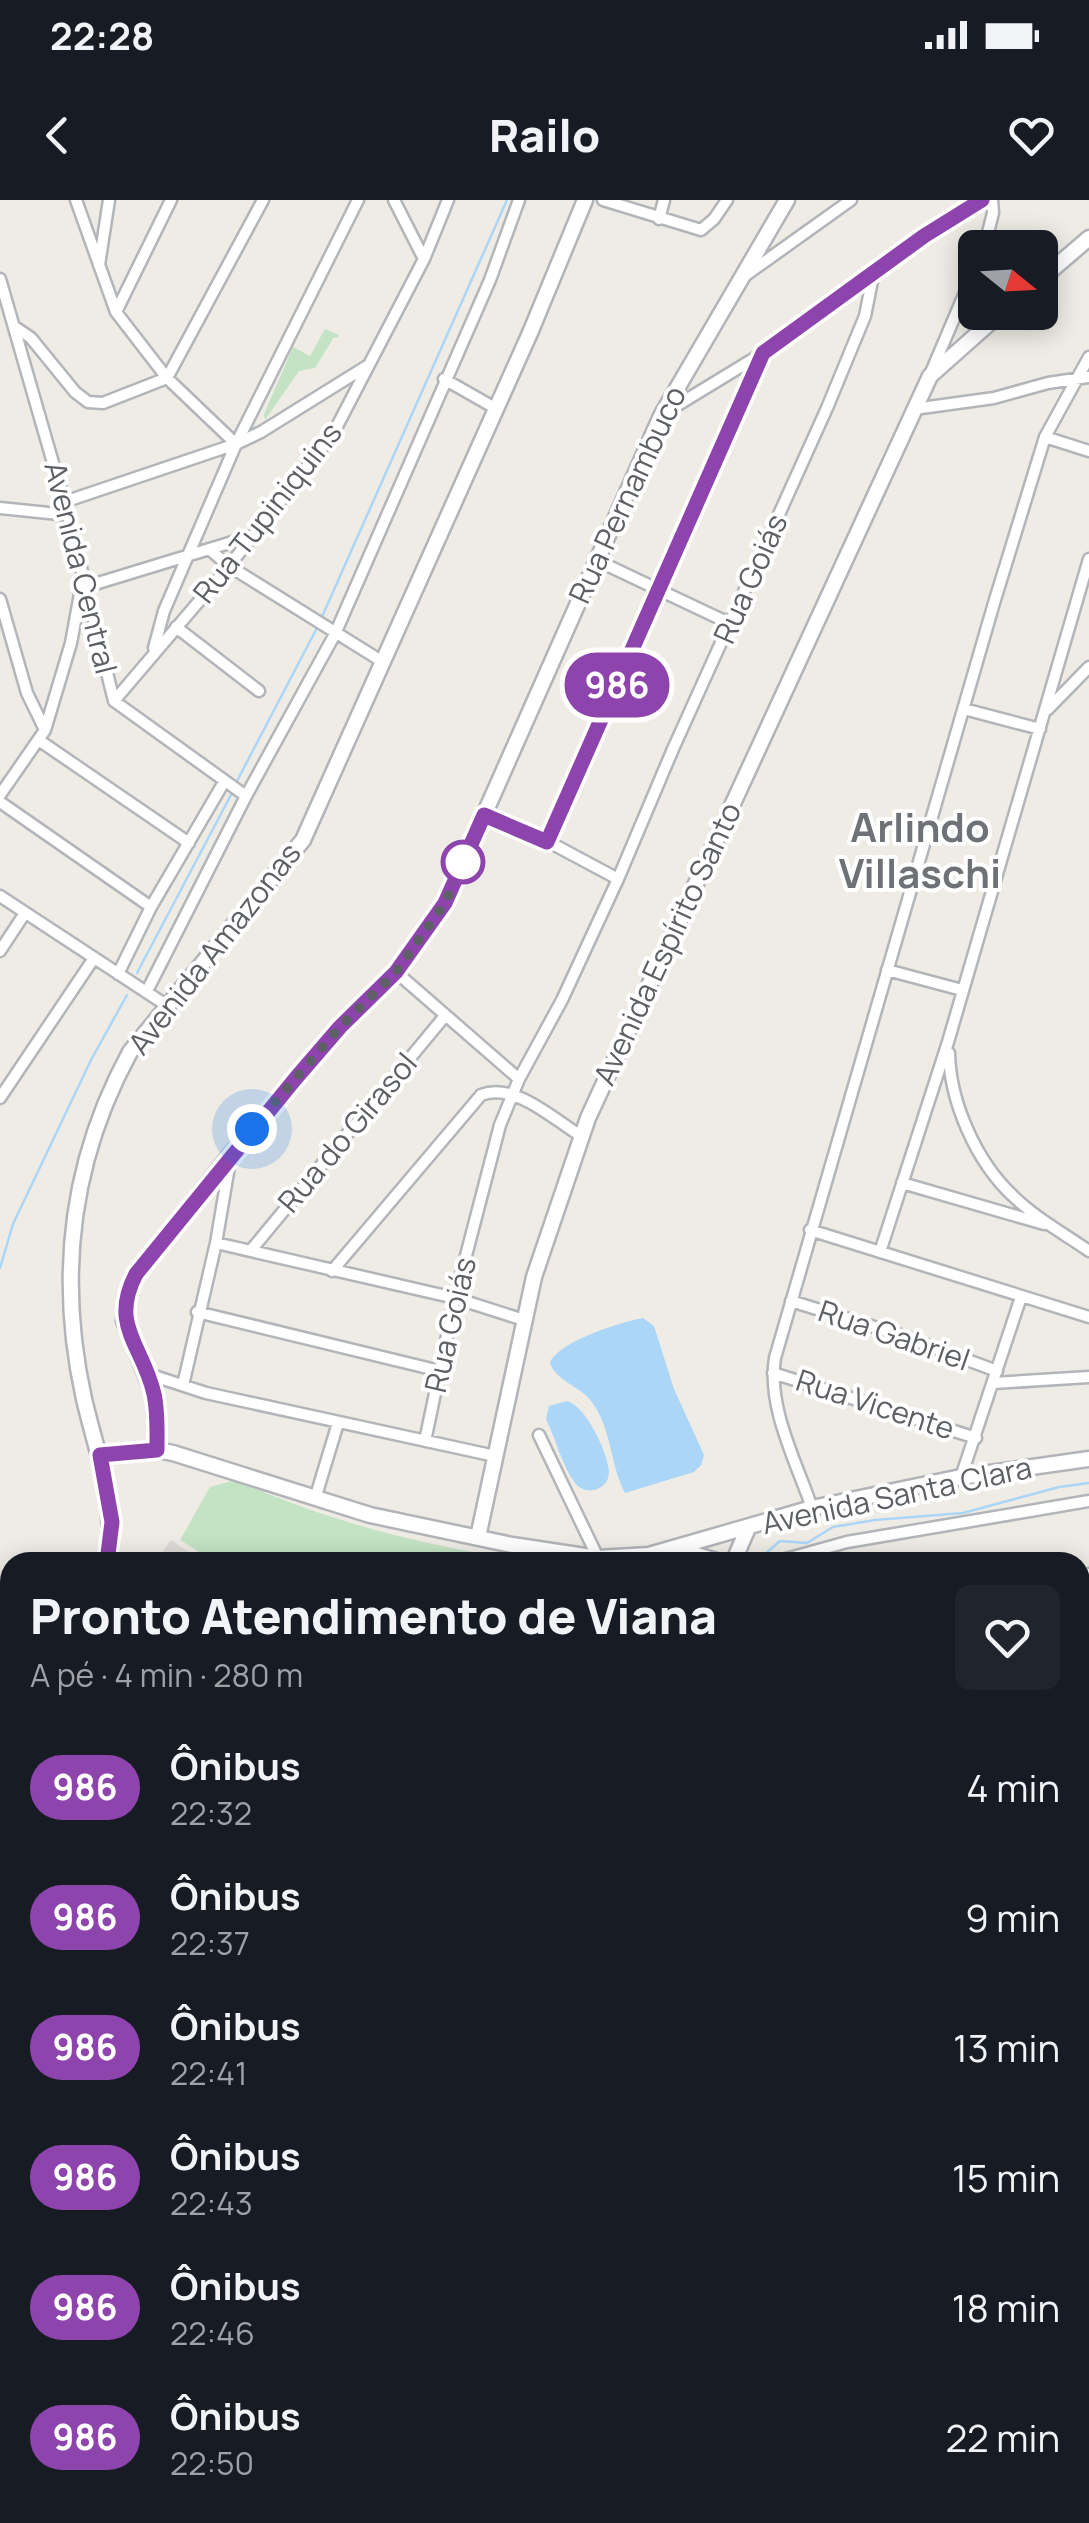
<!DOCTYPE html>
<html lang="pt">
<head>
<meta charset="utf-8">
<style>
  body { margin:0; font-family:Manrope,sans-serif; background:#20242c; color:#f1f3f6; height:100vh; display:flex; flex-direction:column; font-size:38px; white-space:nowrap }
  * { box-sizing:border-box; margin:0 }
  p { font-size:32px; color:#9ea1a6 }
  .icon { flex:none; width:55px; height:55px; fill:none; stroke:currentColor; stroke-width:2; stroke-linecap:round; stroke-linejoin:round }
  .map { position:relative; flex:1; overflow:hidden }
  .sheet { position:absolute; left:0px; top:1352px; width:1090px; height:972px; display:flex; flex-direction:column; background:#171b24; border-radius:30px 30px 0 0; box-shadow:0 5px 25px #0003 }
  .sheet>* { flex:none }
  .badge { padding:0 20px; border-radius:32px; font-size:35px; line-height:65px }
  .needle { width:65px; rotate:108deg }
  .controls { position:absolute; left:958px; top:30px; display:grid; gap:20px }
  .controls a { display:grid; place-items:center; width:100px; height:100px; border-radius:15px; background:#171b24; box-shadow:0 5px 25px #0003; font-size:50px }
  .you { position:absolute; width:50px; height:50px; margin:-25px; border:8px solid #fff; border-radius:50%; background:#1a73e8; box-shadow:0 0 0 15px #1a73e833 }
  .map>.badge { position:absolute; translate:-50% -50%; box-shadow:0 0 0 5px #fff }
  .round { display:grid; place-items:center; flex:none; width:105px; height:105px; border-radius:15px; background:#20242c }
  .head { display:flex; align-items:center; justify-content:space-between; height:170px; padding:0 30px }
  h1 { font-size:48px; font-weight:800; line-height:75px }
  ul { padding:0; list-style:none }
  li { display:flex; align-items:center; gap:30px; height:130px; padding:0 30px }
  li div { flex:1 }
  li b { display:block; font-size:38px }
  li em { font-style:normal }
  li .badge { min-width:110px; font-weight:700; text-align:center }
  .status { display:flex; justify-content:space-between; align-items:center; height:70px; padding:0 50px; background:#171b24; direction:ltr }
  .status svg { height:28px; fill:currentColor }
  header { display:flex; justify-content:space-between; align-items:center; height:130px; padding:0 30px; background:#171b24; font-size:45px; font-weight:800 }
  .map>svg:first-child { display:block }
</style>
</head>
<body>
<div class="status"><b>22:28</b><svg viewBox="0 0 49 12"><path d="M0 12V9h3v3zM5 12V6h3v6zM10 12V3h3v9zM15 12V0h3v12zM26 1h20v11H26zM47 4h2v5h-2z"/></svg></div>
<header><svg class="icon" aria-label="back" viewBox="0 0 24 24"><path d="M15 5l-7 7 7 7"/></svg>Railo<svg class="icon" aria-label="heart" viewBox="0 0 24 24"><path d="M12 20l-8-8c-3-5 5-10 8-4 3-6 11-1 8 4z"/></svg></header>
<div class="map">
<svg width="1089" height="2323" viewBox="0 0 1089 2323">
  <rect width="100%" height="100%" fill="#eeece5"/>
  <path fill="#dddbd7" d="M171 1340 203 1362H155Z
    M0 1847 10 1850V2151L0 2166Z"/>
  <path fill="#c4e3c4" d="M325 129 339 135 337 138 334 137 315 168 299 171 265 220 264 214 293 147 310 156Z
    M236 1280C326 1322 437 1349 535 1362H215L180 1340 210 1287Z
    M0 1648 10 1653V1850L0 1847Z
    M1089 2140V2323H969L882 2315H1080V2152Z
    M10 2252V2315H474L476 2323H0V2259Z
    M693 2315H734L801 2323H697Z"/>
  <path fill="#acd6f7" d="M643 1118 654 1126 674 1189 704 1255 701 1265 694 1272 625 1293C610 1265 612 1228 591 1201 580 1186 556 1181 550 1163 557 1142 621 1122 643 1118Z
    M567 1201C586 1206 608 1253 609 1272 609 1290 586 1297 575 1283 562 1266 556 1239 546 1219L549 1206Z"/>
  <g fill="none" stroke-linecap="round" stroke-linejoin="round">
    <path stroke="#acd6f7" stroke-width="2.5" d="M321 419 507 0
      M237 581 318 426
      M137 773 232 593
      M0 1068 13 1024 91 860 127 795
      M756 1362 780 1341 807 1343 833 1327 875 1320 963 1313 1059 1287 1089 1283
      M0 2261 10 2256
      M362 2323 367 2315"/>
    <path stroke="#acd6f7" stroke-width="15" d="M0 1796 10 1804
      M1080 2190 1089 2198"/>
    <g stroke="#b2b5b9" stroke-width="15">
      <path id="street" d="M76 0 116 112 167 178 236 244
        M394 0 424 59
        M603 0 701 30 714 19 727 0
        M659 19 664 0
        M984 48 993 13 992 0
        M99 65 109 0
        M746 75 851 0
        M0 79 68 315 114 501 246 596
        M116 112 171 0
        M15 127 31 138 75 192 88 202 103 203 167 178 263 0
        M932 170 975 69
        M444 179 495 208
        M914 209 994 198 1048 183 1089 177
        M663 214 763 153 924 36 982 0
        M1045 237 1089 251
        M64 302 236 244 261 232 367 166
        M0 308 68 315
        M209 349 229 366 383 462
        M596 360 731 424
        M85 387 252 336
        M0 399 27 493 45 530
        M176 427 259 491
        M154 448 164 411 236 244 358 0
        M114 501 229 366 333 234 424 59 448 0
        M964 509 1040 529
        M1047 510 1089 467
        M40 541 189 643
        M0 595 45 530 71 443 82 383
        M0 602 151 707
        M484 615 547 641 618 679
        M547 641 763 153
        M0 696 166 805
        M0 751 25 713
        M887 770 962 790
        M396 772 519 879
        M118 774 151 707 224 582
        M147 791 246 596 335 434 490 80 519 0
        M949 853C950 902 976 961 1012 995 1034 1017 1063 1033 1089 1051
        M0 898 94 758
        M902 983 1044 1024
        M810 1030 1089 1117
        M216 1043 455 1098 524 1120
        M252 1049 444 817
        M880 1052 948 842 1089 359
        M332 1071 481 895C515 882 553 919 581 936
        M791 1101 900 1135 997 1171
        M197 1112 440 1171
        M773 1173 976 1238
        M148 1174 206 1193 495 1256
        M994 1183 1089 1177
        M183 1185 216 1043 231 955
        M539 1235 598 1358
        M425 1241 455 1098 500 925 519 879 562 800 618 679 673 549 827 208 865 116 873 76
        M961 1277 1021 1097
        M315 1299 338 1223
        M812 1308C796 1261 767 1207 775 1158L994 403 1045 237 1089 157
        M775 1362 847 1342 1089 1301
        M1080 1385 1089 1374
        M1080 1428 1089 1427
        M1080 1518H1089
        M1080 1614H1089
        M1080 1708H1089
        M1080 1807H1089
        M0 1864 10 1868
        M1080 1938 1089 1943"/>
    </g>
    <g stroke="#b2b4b9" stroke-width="19">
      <path id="secondary" d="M1040 80 1089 38
        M157 1250 154 1195 124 1121 126 1097 136 1074 231 954 340 827 396 772 445 703 661 216 787 0
        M101 1255 157 1250 173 1253 370 1315 512 1345 598 1358 649 1355 812 1308 961 1277 1089 1259
        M478 1337 534 1077 588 918 930 176 1002 112
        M677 1349 720 1362
        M735 1358 748 1328
        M106 1362C118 1304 97 1255 84 1199 57 1077 70 962 130 852L303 640 530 133 585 0
        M0 1541 10 1525
        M0 1641 10 1647
        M1080 1890 1089 1889
        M1080 1990H1089
        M841 2315 897 2323"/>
    </g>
    <use href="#street" stroke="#fff" stroke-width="10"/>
    <use href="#secondary" stroke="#fff" stroke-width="14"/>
  </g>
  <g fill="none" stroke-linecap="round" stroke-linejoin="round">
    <g stroke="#fff" stroke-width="22">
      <path id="line" d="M107 1362 112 1322 100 1255 157 1250C157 1231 158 1212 154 1194 143 1145 109 1126 136 1074L296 878 340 827 396 772 445 703 484 615 547 642 763 153 924 36 982 0"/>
    </g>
    <use href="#line" stroke="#8e44ad" stroke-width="15"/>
    <path stroke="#5d6064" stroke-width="10" stroke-dasharray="0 18" d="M252 929 340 827 396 772 445 703 470 648 463 662"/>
  </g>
  <circle fill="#fff" stroke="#8e44ad" stroke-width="5" cx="463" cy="662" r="20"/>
  <g text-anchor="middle" stroke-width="8" stroke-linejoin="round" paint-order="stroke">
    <g font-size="30" fill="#5d6064" stroke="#fff">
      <text transform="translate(628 295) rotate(-65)" y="10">Rua Pernambuco</text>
      <text transform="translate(268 313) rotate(-52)" y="10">Rua Tupiniquins</text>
      <text transform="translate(80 368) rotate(76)" y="10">Avenida Central</text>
      <text transform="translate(751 379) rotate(-66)" y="10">Rua Goiás</text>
      <text transform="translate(668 744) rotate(-65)" y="10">Avenida Espírito Santo</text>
      <text transform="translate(215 749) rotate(-52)" y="10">Avenida Amazonas</text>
      <text transform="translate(348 933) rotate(-50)" y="10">Rua do Girasol</text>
      <text transform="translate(451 1125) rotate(-77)" y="10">Rua Goiás</text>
      <text transform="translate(894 1136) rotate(19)" y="10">Rua Gabriel</text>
      <text transform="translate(875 1205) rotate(18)" y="10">Rua Vicente</text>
      <text transform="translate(897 1296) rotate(-12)" y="10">Avenida Santa Clara</text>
    </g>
    <g font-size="40" font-weight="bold" fill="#6e7276" stroke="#fff">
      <text x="920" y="642">Arlindo<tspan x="920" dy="46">Villaschi</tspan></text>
    </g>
  </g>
</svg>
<div class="controls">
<a><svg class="needle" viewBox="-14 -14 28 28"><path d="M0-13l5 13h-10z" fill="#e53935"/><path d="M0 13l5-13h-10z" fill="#9ea1a6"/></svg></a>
</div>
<div class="you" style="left:252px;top:929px"></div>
<b class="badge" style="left:617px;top:485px;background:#8e44ad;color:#fff">986</b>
<section class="sheet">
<div class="head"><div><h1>Pronto Atendimento de Viana</h1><p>A pé · 4 min · 280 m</p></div><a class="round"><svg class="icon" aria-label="heart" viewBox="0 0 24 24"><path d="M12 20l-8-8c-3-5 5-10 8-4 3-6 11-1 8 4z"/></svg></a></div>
<ul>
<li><span class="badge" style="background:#8e44ad;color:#fff">986</span><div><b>Ônibus</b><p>22:32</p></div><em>4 min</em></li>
<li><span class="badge" style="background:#8e44ad;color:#fff">986</span><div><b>Ônibus</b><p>22:37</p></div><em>9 min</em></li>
<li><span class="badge" style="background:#8e44ad;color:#fff">986</span><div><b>Ônibus</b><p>22:41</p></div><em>13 min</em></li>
<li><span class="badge" style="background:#8e44ad;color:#fff">986</span><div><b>Ônibus</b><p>22:43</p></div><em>15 min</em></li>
<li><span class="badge" style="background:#8e44ad;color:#fff">986</span><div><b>Ônibus</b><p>22:46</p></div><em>18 min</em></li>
<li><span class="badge" style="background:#8e44ad;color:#fff">986</span><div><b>Ônibus</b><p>22:50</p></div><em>22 min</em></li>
</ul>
</section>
</div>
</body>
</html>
